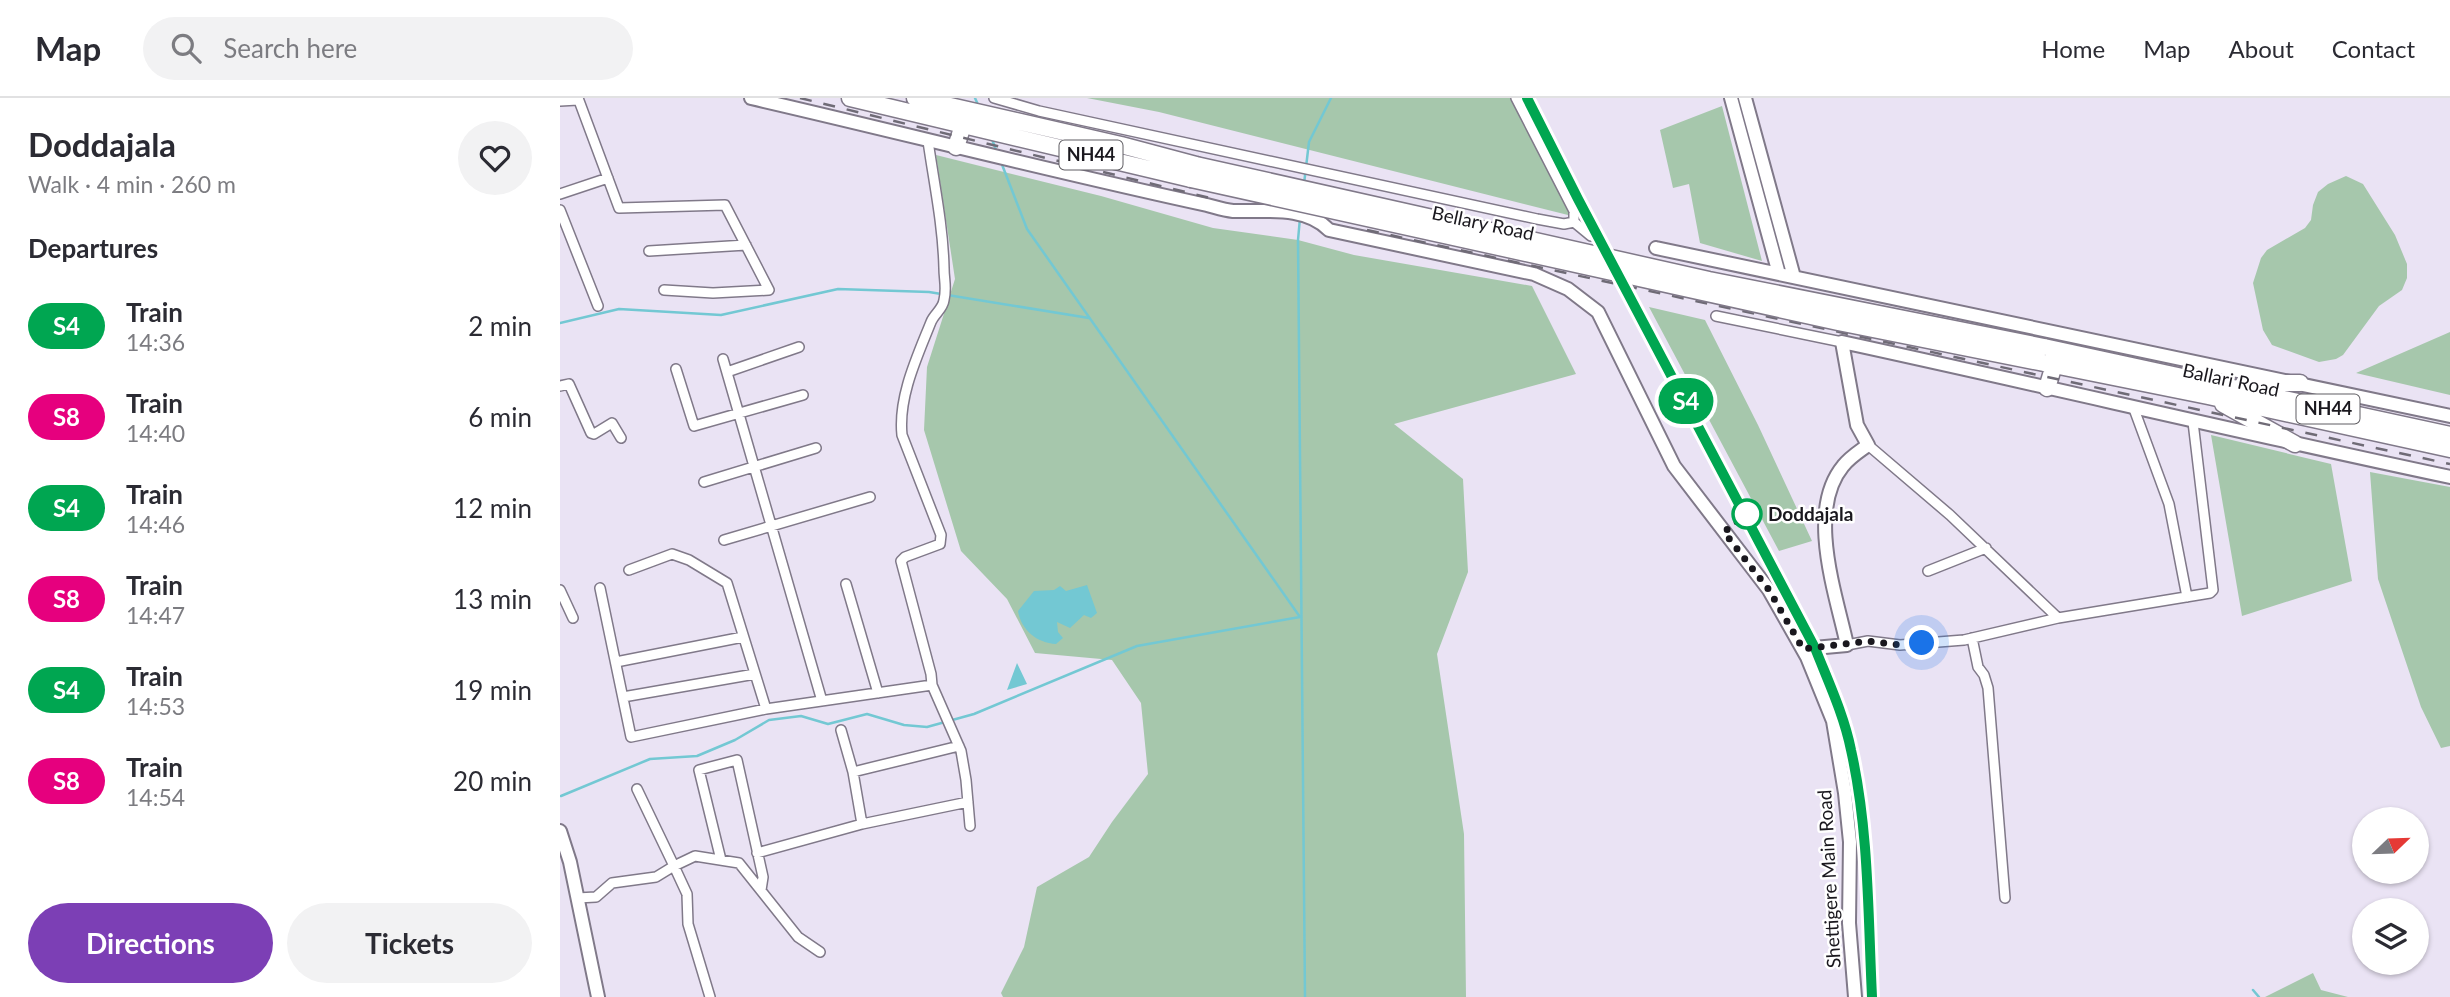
<!DOCTYPE html>
<html lang="en">
<head>
<meta charset="utf-8">
<style>
  body { margin:0; font-family:Lato,sans-serif; background:#f2f2f3; color:#2b2b33; height:100vh; display:flex; flex-direction:column; font-size:26px; white-space:nowrap }
  * { box-sizing:border-box; margin:0 }
  p { font-size:23px; color:#7c7c81 }
  .icon { flex:none; width:38px; height:38px; fill:none; stroke:currentColor; stroke-width:2; stroke-linecap:round; stroke-linejoin:round }
  .map { position:relative; flex:1; overflow:hidden }
  .details { display:flex; flex-direction:column; background:#fff; width:560px }
  .details>* { flex:none }
  .badge { padding:0 14px; border-radius:23px; font-size:24px; line-height:46px }
  .needle { width:46px; rotate:67deg }
  .tools { position:absolute; left:1792px; top:709px; display:grid; gap:14px }
  .tools a { display:grid; place-items:center; width:77px; height:77px; border-radius:50%; background:#fff; box-shadow:0 2px 5px #0004; font-size:35px }
  .you { position:absolute; width:35px; height:35px; margin:-18px; border:5px solid #fff; border-radius:50%; background:#1a73e8; box-shadow:0 0 0 10px #1a73e833 }
  .map>.badge { position:absolute; translate:-50% -50%; box-shadow:0 0 0 4px #fff }
  h2 { padding:0 28px; font-size:26px; line-height:63px }
  .round { display:grid; place-items:center; flex:none; width:74px; height:74px; border-radius:37px; background:#f2f2f3 }
  .headline { display:flex; align-items:center; justify-content:space-between; height:119px; padding:0 28px }
  h1 { font-size:33px; font-weight:700; line-height:52px }
  .action { display:flex; gap:14px; margin-top:auto; padding:14px 28px }
  .action a { flex:1; height:80px; border-radius:42px; background:#7c3fb5; color:#fff; font-size:28px; font-weight:700; line-height:80px; text-align:center }
  .action a+a { background:#f2f2f3; color:#2b2b33 }
  ul { padding:0; list-style:none }
  li { display:flex; align-items:center; gap:21px; height:91px; padding:0 28px }
  li div { flex:1 }
  li b { display:block; font-size:26px }
  li em { font-style:normal }
  li .badge { min-width:77px; font-weight:700; text-align:center }
  header { display:flex; align-items:center; gap:42px; box-sizing:border-box; height:98px; padding:0 35px; background:#fff; border-bottom:2px solid #e1e1e2 }
  header strong { font-size:33px }
  nav { display:flex; gap:38px; margin-inline-start:auto; font-size:24px }
  .search { width:490px; height:63px; background:#f2f2f3; display:flex; align-items:center; gap:18px; box-sizing:border-box; padding:0 24px; border-radius:38px; color:#7c7c81; font-size:26px }
  main { display:flex; flex:1; min-height:0 }
  .map>svg:first-child { display:block }
</style>
</head>
<body>
<header>
<strong>Map</strong>
<div class="search"><svg class="icon" aria-label="search" viewBox="0 0 24 24"><circle cx="10" cy="10" r="6"/><path d="M15 15l6 6"/></svg>Search here</div>
<nav><a>Home</a><a>Map</a><a>About</a><a>Contact</a></nav>
</header>
<main>
<section class="details">
<div class="headline"><div><h1>Doddajala</h1><p>Walk · 4 min · 260 m</p></div><a class="round"><svg class="icon" aria-label="heart" viewBox="0 0 24 24"><path d="M12 20l-8-8c-3-5 5-10 8-4 3-6 11-1 8 4z"/></svg></a></div>
<h2>Departures</h2>
<ul>
<li><span class="badge" style="background:#00a651;color:#fff">S4</span><div><b>Train</b><p>14:36</p></div><em>2 min</em></li>
<li><span class="badge" style="background:#e6007e;color:#fff">S8</span><div><b>Train</b><p>14:40</p></div><em>6 min</em></li>
<li><span class="badge" style="background:#00a651;color:#fff">S4</span><div><b>Train</b><p>14:46</p></div><em>12 min</em></li>
<li><span class="badge" style="background:#e6007e;color:#fff">S8</span><div><b>Train</b><p>14:47</p></div><em>13 min</em></li>
<li><span class="badge" style="background:#00a651;color:#fff">S4</span><div><b>Train</b><p>14:53</p></div><em>19 min</em></li>
<li><span class="badge" style="background:#e6007e;color:#fff">S8</span><div><b>Train</b><p>14:54</p></div><em>20 min</em></li>
</ul>
<div class="action"><a>Directions</a><a>Tickets</a></div>
</section>
<div class="map">
<svg width="1890" height="899" viewBox="0 0 1890 899">
  <rect width="100%" height="100%" fill="#eae3f4"/>
  <path fill="#a6c7ac" d="M527 0H953L1016 119 599 14Z
    M1162 8 1202 163 1140 145 1129 86 1113 90 1100 32Z
    M376 57 541 98 653 130 738 142 794 157 972 188 1016 276 834 326 903 381 908 474 877 556 904 736 906 899H443L441 895 464 849 477 789 529 759 552 724 588 676 581 605 552 562 475 555 447 501 401 453 364 332 367 269 395 181Z
    M1786 78 1803 86 1835 137 1847 166V180L1842 192 1819 208 1783 257 1776 261 1759 264 1712 247 1703 232 1693 185 1701 160 1707 152 1745 130 1751 122 1753 107 1758 94 1768 86Z
    M1089 209 1145 222 1198 327 1252 443 1219 453Z
    M1890 234V297L1796 275Z
    M1651 337 1771 366 1792 483 1682 518Z
    M1810 374 1890 389V648L1881 650 1861 609 1818 481Z
    M1753 875 1761 892 1788 899H1705Z"/>
  <path fill="#73c8d3" d="M527 487 537 515 531 520 524 517 510 530 497 524 498 534 503 540 496 546C477 545 461 532 458 513L474 493 494 492 500 488 506 493Z
    M457 565 467 586 447 592Z"/>
  <g fill="none" stroke-linecap="round" stroke-linejoin="round">
    <path stroke="#73c8d3" stroke-width="2.5" d="M415 0 419 9
      M432 41 437 55
      M744 86 749 44 771 0
      M740 120 738 142 745 899
      M0 225 59 211 161 217 278 191 369 194 529 220
      M1 698 90 661 137 658 175 642 209 622 241 618 268 626 307 616 344 627 367 629 414 616 577 548 740 519 467 131 441 64
      M1693 892 1699 899"/>
    <g stroke="#807989" stroke-width="12">
      <path id="street" d="M18 0 59 110 165 107 209 192 153 195 104 192
        M434 0 479 13 977 121 1004 126 1014 124V113L956 0
        M0 3 18 2
        M368 43C374 85 383 127 384 170 384 182 387 190 384 202 383 211 374 216 371 224 357 259 338 299 342 337L381 437 380 446 345 459 341 463 371 576 372 587 401 653 406 682 410 728
        M0 96 48 80
        M0 112 38 208
        M1014 124 1031 138
        M89 153 186 147
        M1156 218 1282 244
        M163 261 262 603
        M116 271 134 328 243 297
        M167 274 239 249
        M0 288 9 286 31 335 34 336 52 325 61 340
        M1574 311 1609 406 1627 499
        M1308 347 1390 417 1498 520 1650 495 1653 492 1633 324
        M144 384 256 350
        M164 442 310 399
        M1368 473 1426 450
        M286 486 318 595
        M40 490 71 639 206 611 167 485 129 462 112 456 69 472
        M0 492 13 520
        M1412 540 1418 569 1424 577 1428 590 1445 800
        M1287 547 1308 543 1340 547 1404 542 1498 520
        M56 564 183 539
        M63 599 195 576
        M206 611 372 587
        M281 632 293 674 302 726
        M293 674 399 648
        M77 691 114 768 135 758 179 765 238 839 260 854
        M197 755 302 726 408 704
        M161 762 139 672 177 662 203 779 201 792
        M17 800 36 799 52 785 96 779 114 768 127 796 128 826 150 899"/>
    </g>
    <g stroke="#807989" stroke-width="16">
      <path id="secondary" d="M191 0C343 35 494 74 647 107 655 109 664 112 673 113 704 114 745 107 769 132L974 176 1008 191 1038 214 1114 368 1209 492 1247 559 1273 623 1285 695 1290 744 1289 825 1295 899
        M1171 0 1219 176
        M1185 0 1234 179
        M1096 150C1361 205 1626 260 1890 318
        M1243 551 1287 547C1276 496 1246 413 1283 368 1290 359 1300 353 1308 347L1297 327 1282 244C1485 288 1687 336 1890 379
        M0 733 10 764 38 899"/>
    </g>
    <g stroke="#807989" stroke-width="19">
      <path id="highway" d="M290 0 631 81
        M355 0 561 47 636 67
        M396 49 403 27
        M1484 249 1890 337
        M1484 265 1648 298 1890 351
        M1684 285H1740
        M1487 290 1494 267
        M1663 306 1735 346"/>
    </g>
    <use href="#street" stroke="#fff" stroke-width="9"/>
    <use href="#secondary" stroke="#fff" stroke-width="12"/>
    <use href="#highway" stroke="#fff" stroke-width="16"/>
    <path stroke="#6f6b76" stroke-width="2.5" stroke-dasharray="12 12" stroke-linecap="butt" d="M240 0 650 100
      M967 0 1018 101 1256 550C1268 583 1284 617 1291 652 1309 732 1308 817 1312 899
      M807 132 1890 366"/>
    <g stroke="#807989" stroke-width="19" stroke-linecap="butt">
      <path id="highway-bridge" d="M636 67 1149 182 1484 249
        M631 81 1278 224 1484 265"/>
    </g>
    <use href="#highway-bridge" stroke="#fff" stroke-width="16"/>
  </g>
  <g fill="none" stroke-linecap="round" stroke-linejoin="round">
    <g stroke="#fff" stroke-width="16">
      <path id="line" d="M967 0 1018 101 1255 550C1268 583 1284 617 1291 652 1309 732 1308 817 1312 899"/>
    </g>
    <use href="#line" stroke="#00a651" stroke-width="10"/>
    <path stroke="#1a181e" stroke-width="7" stroke-dasharray="0 12.6" d="M1187 416 1164 434 1209 492 1243 551 1308 543 1340 547 1362 545"/>
  </g>
  <circle fill="#fff" stroke="#00a651" stroke-width="3.5" cx="1187" cy="416" r="14"/>
  <g text-anchor="middle" stroke-width="5" stroke-linejoin="round" paint-order="stroke">
    <g fill="#fff" stroke="#5f5d62" stroke-width="2">
      <rect x="499.5" y="42.5" width="63" height="29" rx="5"/>
      <rect x="1736.5" y="296.5" width="63" height="29" rx="5"/>
    </g>
    <g font-size="18" font-weight="bold" fill="#1a181e">
      <text x="531" y="63">NH44</text>
      <text x="1768" y="317">NH44</text>
    </g>
    <g font-size="19" fill="#1a181e" stroke="#fff">
      <text transform="translate(923 125) rotate(12)" y="7">Bellary Road</text>
      <text transform="translate(1671 282) rotate(12)" y="7">Ballari Road</text>
      <text transform="translate(1269 781) rotate(-93)" y="7">Shettigere Main Road</text>
    </g>
    <g font-size="19" font-weight="bold" fill="#1a181e" stroke="#fff" text-anchor="start">
      <text x="1208" y="423">Doddajala</text>
    </g>
  </g>
</svg>
<div class="tools">
<a><svg class="needle" viewBox="-14 -14 28 28"><path d="M0-13l5 13h-10z" fill="#e53935"/><path d="M0 13l5-13h-10z" fill="#7c7c81"/></svg></a>
<a><svg class="icon" aria-label="layers" viewBox="0 0 24 24"><path d="M12 4l9 5-9 5-9-5zM3 14l9 5 9-5"/></svg></a>
</div>
<div class="you" style="left:1362px;top:545px"></div>
<b class="badge" style="left:1126px;top:303px;background:#00a651;color:#fff">S4</b>
</div>
</main>
</body>
</html>
